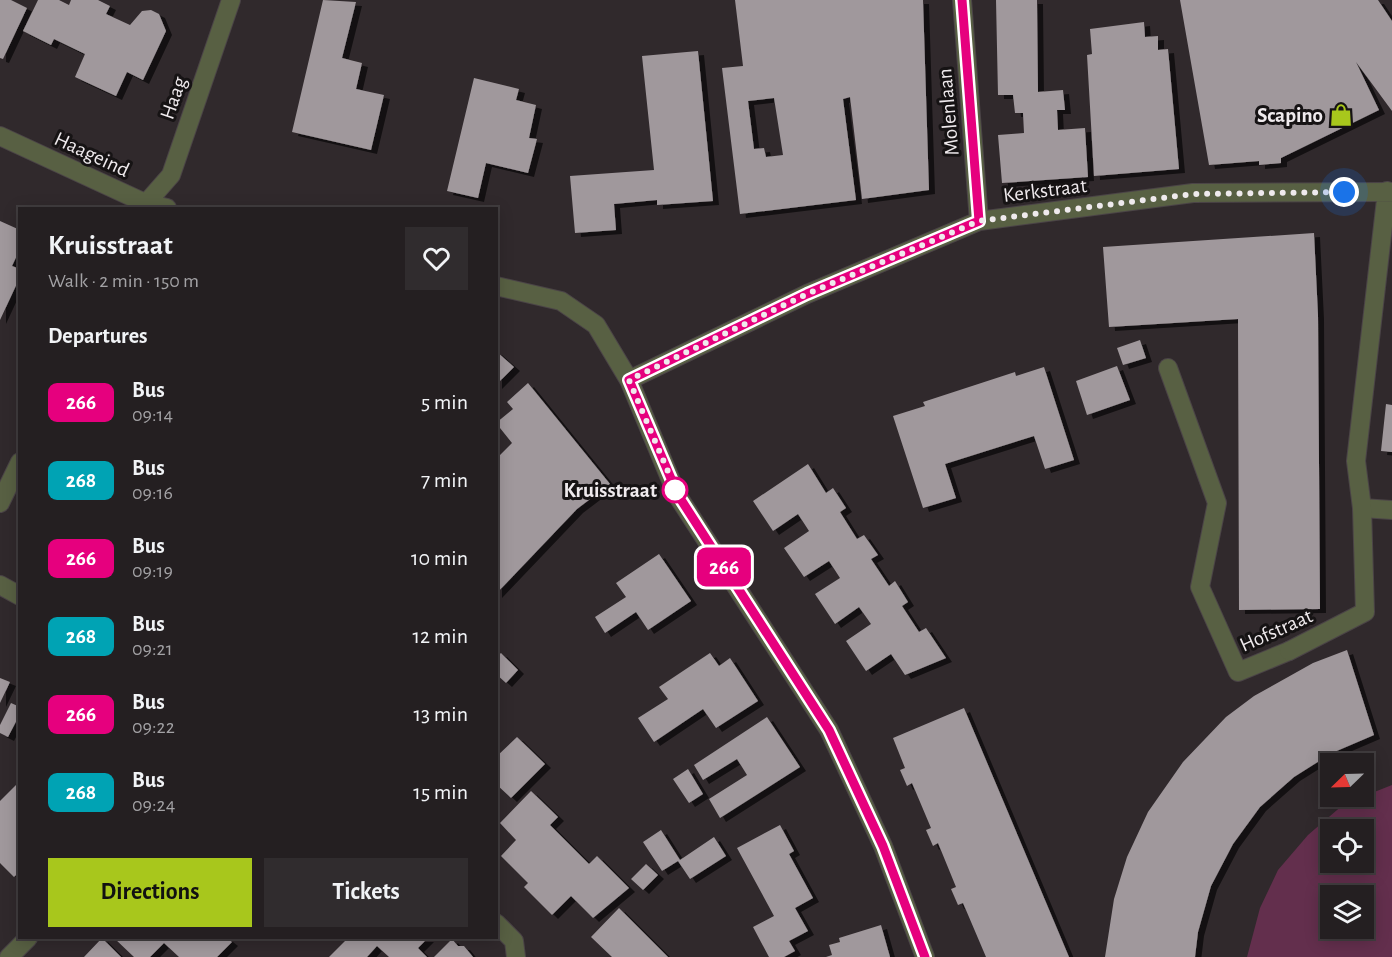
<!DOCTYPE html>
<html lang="en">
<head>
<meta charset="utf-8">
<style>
  body { margin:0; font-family:"Alegreya Sans",sans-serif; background:#302c2e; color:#f1f3f6; height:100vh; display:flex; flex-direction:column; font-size:22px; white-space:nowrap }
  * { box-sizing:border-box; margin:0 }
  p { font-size:20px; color:#a3a2a5 }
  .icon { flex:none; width:33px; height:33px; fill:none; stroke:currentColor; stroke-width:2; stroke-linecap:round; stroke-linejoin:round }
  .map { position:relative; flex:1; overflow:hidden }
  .panel { position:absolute; left:18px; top:207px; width:480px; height:732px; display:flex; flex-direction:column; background:#241f21; border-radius:0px; box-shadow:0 3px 15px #0003,0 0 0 2px #413d3f }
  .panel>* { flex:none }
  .badge { padding:0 12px; border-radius:9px; font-size:21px; line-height:39px }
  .needle { width:39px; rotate:247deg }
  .tools { position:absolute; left:1320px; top:753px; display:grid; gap:12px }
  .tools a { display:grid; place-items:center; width:54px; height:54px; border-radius:0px; background:#241f21; box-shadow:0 3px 15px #0003,0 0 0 2px #413d3f; font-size:30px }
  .you { position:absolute; width:30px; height:30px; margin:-15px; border:4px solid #fff; border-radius:50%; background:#1a73e8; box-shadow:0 0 0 9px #1a73e833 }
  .map>.badge { position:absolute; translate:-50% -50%; box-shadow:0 0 0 3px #fff }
  h2 { padding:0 30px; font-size:22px; line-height:54px }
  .round { display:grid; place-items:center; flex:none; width:63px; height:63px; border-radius:0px; background:#302c2e }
  .head { display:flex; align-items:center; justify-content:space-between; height:102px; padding:0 30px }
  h1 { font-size:28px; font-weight:700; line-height:45px }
  .cta { display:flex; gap:12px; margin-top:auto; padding:12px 30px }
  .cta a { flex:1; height:69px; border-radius:0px; background:#a8c71c; color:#111; font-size:24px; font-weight:700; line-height:69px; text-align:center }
  .cta a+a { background:#302c2e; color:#f1f3f6 }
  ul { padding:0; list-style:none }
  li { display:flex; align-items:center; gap:18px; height:78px; padding:0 30px }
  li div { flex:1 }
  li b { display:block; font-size:22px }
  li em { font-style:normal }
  li .badge { min-width:66px; font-weight:700; text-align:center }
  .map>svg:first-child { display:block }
</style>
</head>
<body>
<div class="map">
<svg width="1392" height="957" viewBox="0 0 1392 957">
  <defs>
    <filter id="shadow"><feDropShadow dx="6" dy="4" stdDeviation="0" flood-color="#0009"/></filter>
  </defs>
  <rect width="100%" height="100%" fill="#30292c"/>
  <path fill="#632f4d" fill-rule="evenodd" d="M1392 785V957H1247L1260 908 1278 870 1308 835 1344 804ZM1330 830H1364V862H1330ZM1330 896H1364V928H1330Z"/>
  <path fill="#a0989c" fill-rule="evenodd" filter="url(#shadow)" d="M0 0H11L27 8 3 59 0 58Z
    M38 0H59L69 5 71 0H98L110 6 106 14 130 25 142 11 151 10 159 14 166 31 143 80 127 72 116 96 75 77 85 54 54 39 51 45 23 31Z
    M323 0 356 2 342 58 362 63 356 89 384 95 371 150 292 132Z
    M735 0H923L929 190 862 199 850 97 843 99 856 200 740 214 722 68 743 66ZM774 98 783 155 766 157 764 148 754 149 748 101Z
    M996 0H1037L1038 92 1063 90 1065 110H1057L1058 130 1085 128 1088 177 1002 183 998 135 1024 133 1023 113H1015L1013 95H998Z
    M1180 0H1378L1392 21V111L1356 62 1379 110 1281 158V163L1259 165V161L1209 165Z
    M1144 22 1145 37 1158 36V50L1168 49 1179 169 1094 176 1087 55 1092 54 1090 29Z
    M698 51 713 201 657 205V200L614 204 616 230 575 233 570 176 654 170 642 56Z
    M474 78 519 89 516 100 536 105 529 138 537 139 528 173 486 163 478 198 447 191Z
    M0 221 20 230V249L12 266 20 269V277L0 320Z
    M1314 233 1318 315 1320 609 1239 610 1238 319 1109 327 1103 247Z
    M1140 340 1146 358 1123 365 1117 348Z
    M496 351 514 367 496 385Z
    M1117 366 1130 400 1087 415 1076 381Z
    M1044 367 1074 460 1045 469 1034 436 945 464 956 498 923 508 893 416 925 406 923 402 1015 372 1016 376Z
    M528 383 610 484 577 509 496 594V459L512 443 496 423 513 409 507 402Z
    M1386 404 1392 405V452L1381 451Z
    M808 464 826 493 833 488 846 508 840 512 857 539 864 535 878 555 871 559 889 586 895 581 908 602 902 606 919 632 926 628 946 658 905 675 891 654 866 671 846 641 871 624 859 607 835 624 815 594 840 578 829 561 804 577 784 548 809 531 798 514 773 531 753 501Z
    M659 554 691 601 648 630 636 612 605 633 595 617 626 597 616 583Z
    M1347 650 1374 735 1332 753 1294 777 1260 807 1233 844 1211 886 1198 932 1195 957H1105L1114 899 1127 857 1148 812 1183 762 1226 717 1254 696 1313 663Z
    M501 653 518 670 506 683 496 674V657Z
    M710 653 719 666 730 658 758 701 716 728 703 709 654 742 638 718 668 699 659 687Z
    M0 678 10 682 0 703Z
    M11 703 20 707V714L8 737 0 733V725Z
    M964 708 1069 957H986L963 903 958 905 951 889 956 887 938 843 933 846 926 830 931 828 912 783 907 786 900 770 905 768 893 738Z
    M767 717 800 767 720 818 709 799 747 775 737 759 703 780 694 765Z
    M517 737 545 764 511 798 496 784V757Z
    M688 769 703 794 689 803 673 779Z
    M20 781V871L14 877 0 863V801Z
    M531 791 558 817 550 825 589 864 597 856 629 888 593 918 571 896 552 915 524 887 528 883 501 856 516 840 500 823Z
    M780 825 794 851 789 854 813 898 795 908 808 931 789 941 795 951 784 957H769L753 927 774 916 737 848Z
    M661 830 680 860 714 837 726 856 690 879 678 861 662 871 643 842Z
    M646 864 658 875 643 890 631 879Z
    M619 908 668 957H612L591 937Z
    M881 925 890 957H826L832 955 829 945 840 942 839 938Z
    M102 938 121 957H84Z
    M114 938H227L232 942 217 957H179L164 943 150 957H134Z
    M348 938H428L418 948 427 957H389L377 946 367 957H329Z
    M452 939 458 946H464L473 957H434Z"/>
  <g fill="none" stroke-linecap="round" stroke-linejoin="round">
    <g stroke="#4b4447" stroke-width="20">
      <path id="lane" d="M1168 368 1217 503 1200 587 1238 672 1289 651
        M1362 508 1392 510"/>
    </g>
    <g stroke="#4b4447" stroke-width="20">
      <path id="street" d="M962 0 979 221
        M0 136 145 203 167 208
        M142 208 171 175 231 0
        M496 286 561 301 596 325 629 380 677 495 829 730 883 846 925 957
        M629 380 807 294 979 221 1193 193 1392 192
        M0 503 20 462
        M0 585 20 596
        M1289 651 1365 612 1362 508 1356 461 1387 191
        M496 923 514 941 516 957
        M9 957 28 938"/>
    </g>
    <use href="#lane" stroke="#586043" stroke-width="18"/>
    <use href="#street" stroke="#586043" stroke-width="18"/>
  </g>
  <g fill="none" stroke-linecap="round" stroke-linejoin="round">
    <g stroke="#fff" stroke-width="14">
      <path id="line" d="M925 957 883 846 829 730 678 495 629 380 807 294 979 221 962 0"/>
    </g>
    <use href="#line" stroke="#e6007e" stroke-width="9"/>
    <path stroke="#efeaed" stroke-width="6" stroke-dasharray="0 10.8" d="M675 490 678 495 629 380 807 294 979 221 1193 194 1344 192"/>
  </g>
  <defs>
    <g id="shop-bare" transform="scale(1.8)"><path d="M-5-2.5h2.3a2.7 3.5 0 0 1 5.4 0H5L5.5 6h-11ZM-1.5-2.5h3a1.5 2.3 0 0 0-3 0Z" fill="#a8c71c" stroke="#161314" stroke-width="2.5" paint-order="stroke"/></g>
  </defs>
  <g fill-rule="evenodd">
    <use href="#shop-bare" x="1341" y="115"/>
  </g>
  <circle fill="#fff" stroke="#e6007e" stroke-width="3" cx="675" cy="490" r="12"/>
  <g text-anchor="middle" stroke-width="6" stroke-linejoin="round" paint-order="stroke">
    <g font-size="21" fill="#efeaed" stroke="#161314">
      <text transform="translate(173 98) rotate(-71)" y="7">Haag</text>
      <text transform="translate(948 112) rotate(-95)" y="7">Molenlaan</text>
      <text transform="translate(92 154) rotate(25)" y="7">Haageind</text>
      <text transform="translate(1045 190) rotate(-7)" y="7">Kerkstraat</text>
      <text transform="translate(1276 630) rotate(-24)" y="7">Hofstraat</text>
    </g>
    <g font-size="21" font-weight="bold" fill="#efeaed" stroke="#161314" text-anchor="end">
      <text x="1323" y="122">Scapino</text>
    </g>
    <g font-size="21" font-weight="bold" fill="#efeaed" stroke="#161314" text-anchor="end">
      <text x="657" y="497">Kruisstraat</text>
    </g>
  </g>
</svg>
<div class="tools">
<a><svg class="needle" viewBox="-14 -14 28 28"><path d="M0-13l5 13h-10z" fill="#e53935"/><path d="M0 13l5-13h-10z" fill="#a3a2a5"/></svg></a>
<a><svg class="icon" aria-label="locate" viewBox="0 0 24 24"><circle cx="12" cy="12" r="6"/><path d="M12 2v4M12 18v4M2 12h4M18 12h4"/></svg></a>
<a><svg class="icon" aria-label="layers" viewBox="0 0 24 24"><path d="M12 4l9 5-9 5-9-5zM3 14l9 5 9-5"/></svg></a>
</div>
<div class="you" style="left:1344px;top:192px"></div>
<b class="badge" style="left:724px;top:567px;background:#e6007e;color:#fff">266</b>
<section class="panel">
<div class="head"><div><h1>Kruisstraat</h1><p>Walk · 2 min · 150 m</p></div><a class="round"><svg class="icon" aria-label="heart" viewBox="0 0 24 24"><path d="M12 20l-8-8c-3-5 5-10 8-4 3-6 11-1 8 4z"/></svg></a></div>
<h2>Departures</h2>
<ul>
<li><span class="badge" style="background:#e6007e;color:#fff">266</span><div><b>Bus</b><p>09:14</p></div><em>5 min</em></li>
<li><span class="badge" style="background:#00a3b4;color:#fff">268</span><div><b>Bus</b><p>09:16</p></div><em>7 min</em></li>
<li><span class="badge" style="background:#e6007e;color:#fff">266</span><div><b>Bus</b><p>09:19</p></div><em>10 min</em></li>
<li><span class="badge" style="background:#00a3b4;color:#fff">268</span><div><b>Bus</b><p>09:21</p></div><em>12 min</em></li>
<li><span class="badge" style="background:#e6007e;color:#fff">266</span><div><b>Bus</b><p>09:22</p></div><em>13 min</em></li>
<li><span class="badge" style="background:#00a3b4;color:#fff">268</span><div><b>Bus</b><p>09:24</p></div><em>15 min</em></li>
</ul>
<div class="cta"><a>Directions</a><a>Tickets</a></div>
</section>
</div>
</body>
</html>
